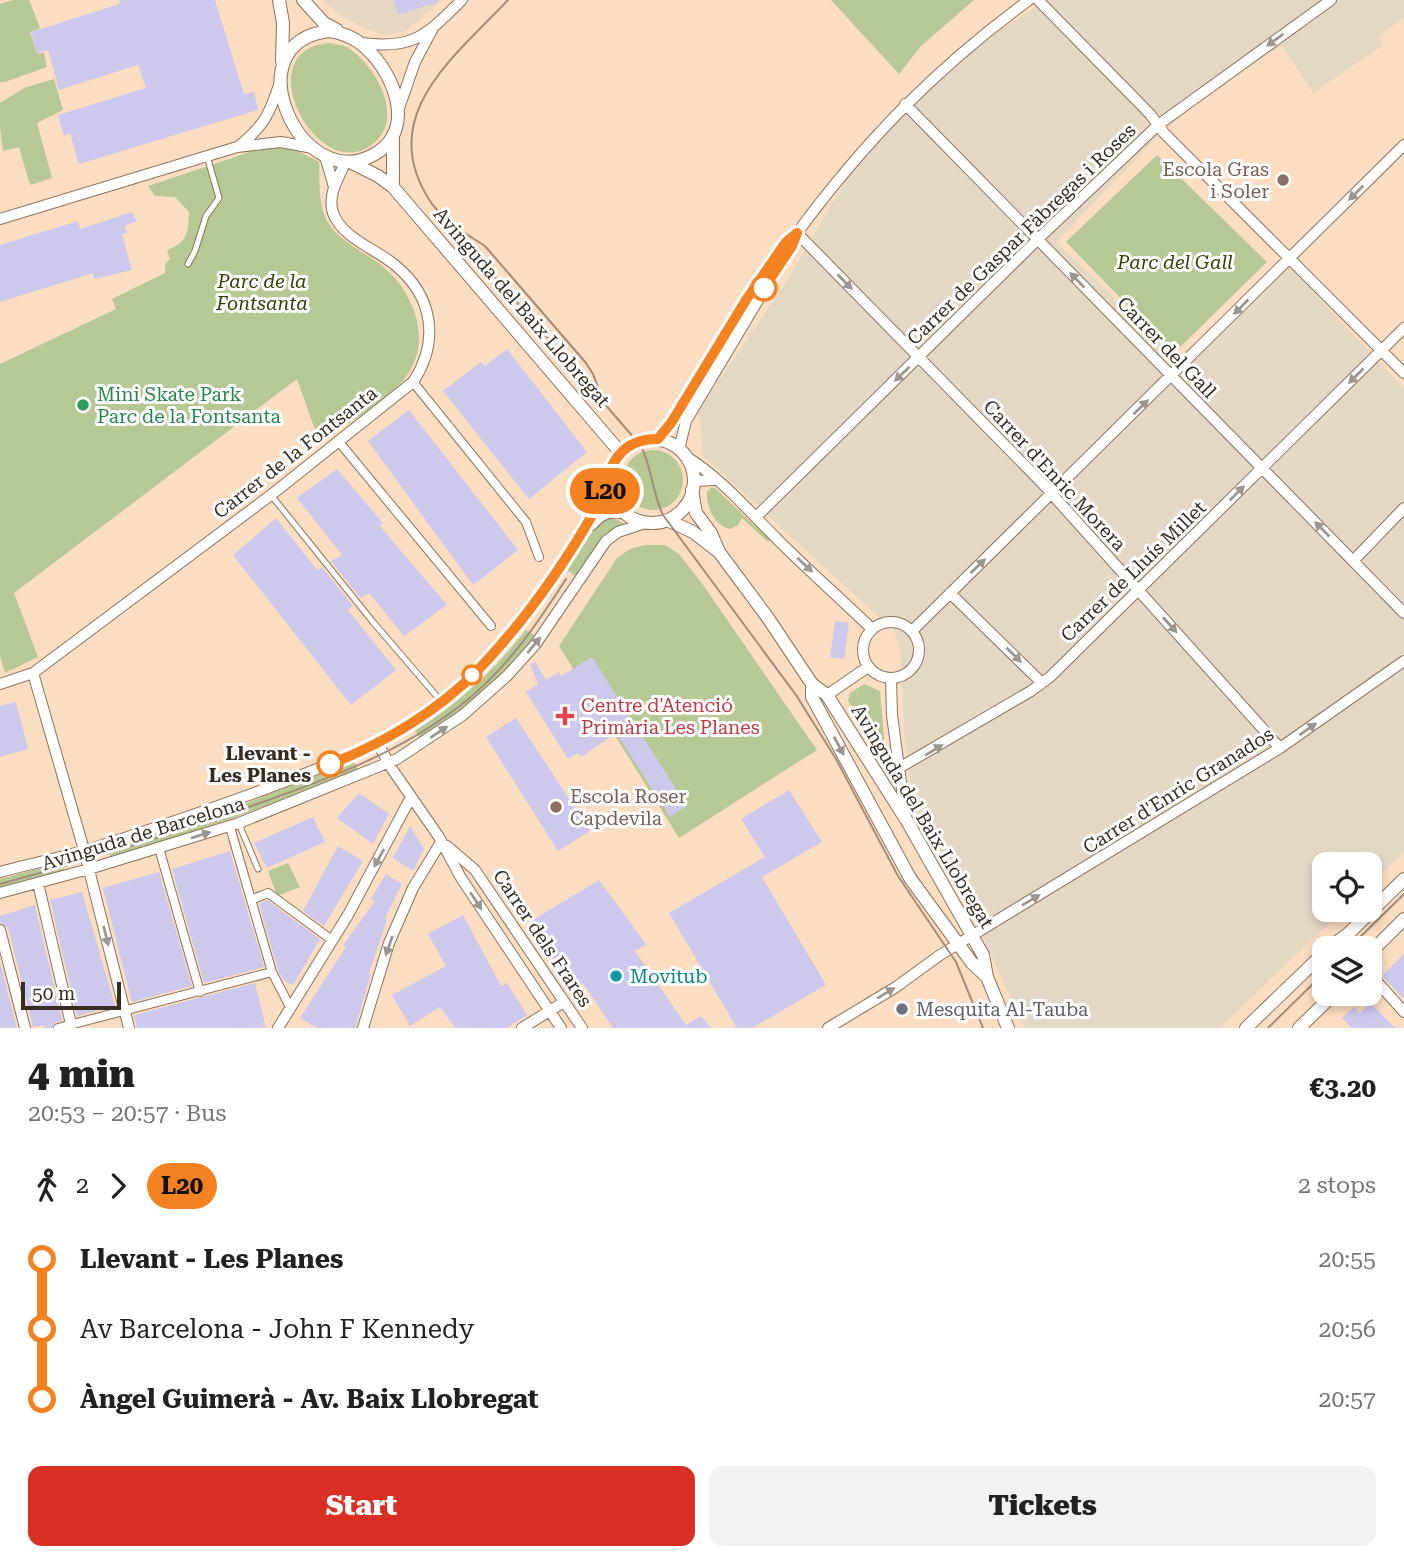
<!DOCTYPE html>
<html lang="en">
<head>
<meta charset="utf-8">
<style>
  body { margin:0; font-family:"Roboto Serif",serif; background:#f2f2f2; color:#202124; height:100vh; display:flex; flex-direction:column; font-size:26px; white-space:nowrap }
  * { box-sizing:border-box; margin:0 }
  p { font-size:23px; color:#757577 }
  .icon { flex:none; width:38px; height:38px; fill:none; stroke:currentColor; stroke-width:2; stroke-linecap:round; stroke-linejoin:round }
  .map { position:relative; height:1028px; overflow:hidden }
  .side { display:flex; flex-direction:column; background:#fff; flex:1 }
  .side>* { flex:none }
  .badge { padding:0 14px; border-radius:23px; font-size:24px; line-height:46px }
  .tools { position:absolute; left:1312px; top:852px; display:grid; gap:14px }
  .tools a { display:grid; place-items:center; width:70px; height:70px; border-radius:14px; background:#fff; box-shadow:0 4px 10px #0003; font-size:35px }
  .scale { position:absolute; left:21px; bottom:18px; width:100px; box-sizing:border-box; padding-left:7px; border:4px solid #372c21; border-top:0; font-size:19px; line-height:24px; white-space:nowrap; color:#372c21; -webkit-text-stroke:5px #fff; paint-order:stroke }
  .map>.badge { position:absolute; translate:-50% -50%; box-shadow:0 0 0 4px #fff }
  .legs { display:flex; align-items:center; gap:10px; height:77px; padding:0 28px; font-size:23px }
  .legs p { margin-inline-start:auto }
  .summary { display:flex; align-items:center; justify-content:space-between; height:119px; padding:0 28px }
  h1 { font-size:38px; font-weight:800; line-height:52px }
  .primary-button { display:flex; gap:14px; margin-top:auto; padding:14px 28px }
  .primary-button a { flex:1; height:80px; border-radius:14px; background:#d93025; color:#fff; font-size:28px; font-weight:800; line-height:80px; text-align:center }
  .primary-button a+a { background:#f2f2f2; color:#202124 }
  ul { padding:0 28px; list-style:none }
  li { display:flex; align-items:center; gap:24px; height:70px; font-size:26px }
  li i { display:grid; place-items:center; width:10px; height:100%; margin:0 9px; background:currentColor }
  li i::after { content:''; width:18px; height:18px; margin:-9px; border:5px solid; border-radius:50%; background:#fff }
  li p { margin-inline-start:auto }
  li:first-child i { background:linear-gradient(#0000 50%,currentColor 0) }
  li:last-child i { background:linear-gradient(currentColor 50%,#0000 0) }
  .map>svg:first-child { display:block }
</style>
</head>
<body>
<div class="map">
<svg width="1404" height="1028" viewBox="0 0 1404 1028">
  <rect width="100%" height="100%" fill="#fbddc1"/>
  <path fill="#e8d6c5" d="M322 0H442L406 31 387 35 366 29 338 13Z"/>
  <path fill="#e3d8c4" d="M1047 0H1404V18L1378 37 1383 45 1313 93 1282 46 1215 87 1158 136 1056 242 1182 363 1281 258 1404 388V852L1370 884V864H1325V910H1343L1220 1028H1024L975 919 915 814 905 742 900 649 894 631 703 456 699 410 786 282 850 173 928 85 1002 29Z"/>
  <path fill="#b6c894" d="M13 0H29L40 28 30 32 37 54 44 53 47 67 5 82H0V4Z
    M831 0H974L921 46 899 74Z
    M330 43C337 45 345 45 350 49 379 70 408 124 367 148 318 176 257 68 314 46 319 44 325 44 330 43Z
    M54 79 63 110 37 123 52 178 30 185 19 147 3 151 0 128V103L24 88Z
    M276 147 296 150 319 162C320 181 318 204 327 221 339 242 362 250 381 265 413 290 435 342 404 379 386 401 347 424 323 441L314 427 297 379 14 593 38 657 5 673 0 656V364L116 309 112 299 165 273V264L170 259 167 250C188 242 188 233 189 212L175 197 155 196 148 186 250 152Z
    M1157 155 1267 262 1174 353 1066 242Z
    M623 480a30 30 0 1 1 60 0a30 30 0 1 1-60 0Z
    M711 488H715L770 540 768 542 742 518 738 525 731 529C715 527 706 507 707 492Z
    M613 518 624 523 614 529 577 577 567 570 596 526 602 520Z
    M645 545H665L679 554 703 585 817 750 679 838 559 646 617 558 630 549Z
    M526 630 536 636C501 676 465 710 420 739L415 730C459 704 495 669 526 630Z
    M864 684 880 691 885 749 881 751 848 701 850 693Z
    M354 761 358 770 242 815 111 858 108 849 237 807Z
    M62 862 65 871 0 889V879Z
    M288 863 300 887 277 896 268 871Z"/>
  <path fill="#ccc9ed" d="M119 0H215L244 94 254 92 258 110 79 164 70 133 64 136 58 115 146 88 138 65 59 90 48 50 37 54 31 32 120 4Z
    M393 0H437L438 2 398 15Z
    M132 212 136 221 125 226 127 233 122 234 132 270 94 279 93 273 0 302V245L78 221 80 229Z
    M507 349 587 452 529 499 443 391 481 362 485 366Z
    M409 410 518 550 473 585 368 441Z
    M337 469 383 523 380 526 447 605 404 636 369 593 361 599 331 561 342 555 297 498Z
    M276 518 317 570 322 567 353 606 348 610 396 670 351 705 233 555Z
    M835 621 849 623 844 659 830 657Z
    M592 657 687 806 670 817 616 733 581 757 578 753 568 759 526 692 538 684 530 664 535 662 546 680 559 672 561 676Z
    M16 702 28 749 0 757V706Z
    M516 718 590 831 558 851 486 737Z
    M789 790 822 842 762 877 826 985 752 1028H737L669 913 765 857 741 819Z
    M359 793 389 814 373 844 337 818Z
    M313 817 325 842 267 868 254 843Z
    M410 826 424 849 413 871 393 858Z
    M338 846 363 861 324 926 303 911Z
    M230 851 264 967 204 983 172 869Z
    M159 872 192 986 132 1002 103 888Z
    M386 874 402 884 385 918 387 920 369 973 371 974 355 1028H317L300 1018 346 947 343 945 375 901 371 899Z
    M599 880 646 944 635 951 686 1025 701 1016 711 1028H613L583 983 571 990 529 922Z
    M82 892 115 1006 77 1016 50 900Z
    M267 900 320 939 293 985 284 981 278 970 259 904Z
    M35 905 62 1020 54 1023 52 1028H45L44 1025 33 1027 8 928 0 922V916Z
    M463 915 501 986 507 983 527 1015 507 1028H455L440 1007 410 1026 392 995 446 966 428 934Z
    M1404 954V999L1382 976Z
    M0 962 17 1028H0Z
    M255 983 266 1028H137L134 1015Z
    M1371 1003 1381 1014 1395 1028H1352L1342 1018 1354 1007 1360 1013Z"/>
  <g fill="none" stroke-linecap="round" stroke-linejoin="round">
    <g stroke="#8d7259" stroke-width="7">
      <path id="service" d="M188 264 195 251 206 216 219 198 207 156
        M271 495 373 622 440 700
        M239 824 258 869"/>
    </g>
    <g stroke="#8d7259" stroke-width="10">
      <path id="pedestrian" d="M413 382 526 522 539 557
        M339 442 491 626
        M230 827 272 972 290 1007
        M159 848 200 992
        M251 900 268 893 332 940
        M58 1028 272 972"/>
    </g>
    <g stroke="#8d7259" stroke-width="12">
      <path id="minor" d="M1038 0 1150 114 1164 133 1404 373
        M361 43C414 50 426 35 462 0
        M905 104 1404 613
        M398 111 415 62 432 30
        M239 146C265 125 270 113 280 82
        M325 156 334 187
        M0 219 237 147 281 142 313 148
        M797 233 1042 483 1280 748
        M658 439 684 406 736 316 786 242 797 233C865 141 936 68 1029 0
        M679 449 686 421 782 260
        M685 456C720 477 748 510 777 539 808 570 841 599 872 629
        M694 481 714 480
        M756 517 1037 240 1158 125 1331 0
        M592 525C602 512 615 509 630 516
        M1353 561 1404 508
        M950 593 1042 683
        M863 650a28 28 0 1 1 56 0a28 28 0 1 1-56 0Z
        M912 631 1404 145
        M33 673 84 850 129 1028
        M891 679 892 715 899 768
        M0 684 33 673 271 495 413 382C440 341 433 296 395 265 376 249 342 238 333 213 327 195 339 177 346 161
        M827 695 868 667
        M377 742 392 769 439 837 461 878 561 1028
        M906 819 899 768 1031 691 1050 677 1404 328
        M447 846 475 870 582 1028
        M0 872C29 864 59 858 87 850 148 831 208 810 268 788 329 765 391 742 442 700 487 665 522 621 554 574 576 541 598 511 610 473
        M38 883 71 1024
        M0 893 89 869 239 823 397 759 463 715 507 676 535 645 606 541 618 532 648 522
        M0 930 25 1028
        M1370 974 1404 1012
        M278 1028 348 915 411 797
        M363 1028 389 943 413 888 441 842
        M522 1028 564 1002
        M828 1028 896 987 940 955 1280 748 1404 661"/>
    </g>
    <g stroke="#8d7259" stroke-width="14">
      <path id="tertiary" d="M279 0 283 23 282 61
        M303 0 324 23 337 30
        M330 31C341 33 351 36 360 43 392 67 420 130 373 155 300 195 231 41 330 31Z
        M393 135V187
        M350 162 378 176 393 187 620 452
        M610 481a42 42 0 1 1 84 0a42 42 0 1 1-84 0Z
        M692 490 696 513 711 533 719 552 768 618 812 684 827 695 907 821 983 955 987 977 1008 1028
        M667 520 693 532 719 552
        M812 684V697L910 878 972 963 987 977
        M1329 948 1349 933 1404 879
        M1370 953 1404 919
        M1246 1028 1325 952
        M1299 1028 1334 994"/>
    </g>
    <use href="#service" stroke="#fff" stroke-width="5"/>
    <use href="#pedestrian" stroke="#fff" stroke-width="8"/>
    <use href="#minor" stroke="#fff" stroke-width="10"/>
    <use href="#tertiary" stroke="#fff" stroke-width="12"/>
    <path stroke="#a38d79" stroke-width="2" d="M508 0C453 58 373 118 432 204L641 446C652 468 652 492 663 515L796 695 836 759 898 876 956 962 983 1028
      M457 228 485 246 586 363 593 374 601 395
      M0 884C82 862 163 837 243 809 320 782 401 754 466 701 508 667 537 624 566 579
      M1349 948 1404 894
      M1268 1028 1325 972"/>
  </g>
  <defs><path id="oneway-solid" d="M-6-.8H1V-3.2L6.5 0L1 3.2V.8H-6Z" transform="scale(1.75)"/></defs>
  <g fill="#9b9690">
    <use href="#oneway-solid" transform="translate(1275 40) rotate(144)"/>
    <use href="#oneway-solid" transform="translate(1356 193) rotate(135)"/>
    <use href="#oneway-solid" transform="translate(1077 280) rotate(-134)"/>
    <use href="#oneway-solid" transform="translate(845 282) rotate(45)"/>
    <use href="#oneway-solid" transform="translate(1241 307) rotate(135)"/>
    <use href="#oneway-solid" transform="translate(902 374) rotate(136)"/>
    <use href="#oneway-solid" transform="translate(1356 376) rotate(135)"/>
    <use href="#oneway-solid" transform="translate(1141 407) rotate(-44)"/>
    <use href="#oneway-solid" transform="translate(1237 493) rotate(-45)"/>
    <use href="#oneway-solid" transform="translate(1322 529) rotate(-135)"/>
    <use href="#oneway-solid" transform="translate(805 565) rotate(43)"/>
    <use href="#oneway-solid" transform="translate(978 566) rotate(-44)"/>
    <use href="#oneway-solid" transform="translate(1170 625) rotate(48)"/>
    <use href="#oneway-solid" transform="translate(534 645) rotate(-51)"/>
    <use href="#oneway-solid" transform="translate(1014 655) rotate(44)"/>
    <use href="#oneway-solid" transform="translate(1308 729) rotate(-35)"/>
    <use href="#oneway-solid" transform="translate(439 732) rotate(-34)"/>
    <use href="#oneway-solid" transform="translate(839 746) rotate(62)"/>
    <use href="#oneway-solid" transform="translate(934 750) rotate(-31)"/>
    <use href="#oneway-solid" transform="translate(201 835) rotate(-17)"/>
    <use href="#oneway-solid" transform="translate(379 858) rotate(119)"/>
    <use href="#oneway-solid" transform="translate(1031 900) rotate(-31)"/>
    <use href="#oneway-solid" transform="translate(476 901) rotate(56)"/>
    <use href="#oneway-solid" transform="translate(106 936) rotate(76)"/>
    <use href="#oneway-solid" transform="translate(389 946) rotate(109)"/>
    <use href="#oneway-solid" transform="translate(886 993) rotate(-31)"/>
  </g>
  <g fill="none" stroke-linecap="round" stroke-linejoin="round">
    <g stroke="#fff" stroke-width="16">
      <path id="line-1" d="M330 764C383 744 438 711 478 670 523 623 562 568 594 512 605 494 606 469 620 454 630 442 644 439 658 439L671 423 746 300 786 242 797 233 792 246 764 288"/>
    </g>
    <use href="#line-1" stroke="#f58220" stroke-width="10"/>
  </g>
  <g fill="#8d6e63" stroke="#fff" stroke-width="2.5">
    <circle cx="1283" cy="180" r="7"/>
    <circle cx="556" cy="807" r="7"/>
  </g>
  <g fill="#fff" stroke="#f58220" stroke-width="3.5">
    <circle cx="764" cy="288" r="12"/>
    <circle cx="472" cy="675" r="9"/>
    <circle cx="330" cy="764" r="12"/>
  </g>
  <circle fill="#2e9e5b" stroke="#fff" stroke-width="2.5" cx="83" cy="405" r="7"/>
  <path fill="#e0444e" stroke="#fff" stroke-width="2.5" d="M561.5 705.5h7v7h7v7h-7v7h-7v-7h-7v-7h7z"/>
  <circle fill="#0f9aa8" stroke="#fff" stroke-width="2.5" cx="616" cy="976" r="7"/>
  <circle fill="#6b7280" stroke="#fff" stroke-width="2.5" cx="902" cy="1009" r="7"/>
  <g text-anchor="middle" stroke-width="6" stroke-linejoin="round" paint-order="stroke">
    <g font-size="19" fill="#785e54" stroke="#fff" text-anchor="end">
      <text x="1269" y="176">Escola Gras<tspan x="1269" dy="22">i Soler</tspan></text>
      <text x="570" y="803" text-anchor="start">Escola Roser<tspan x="570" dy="22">Capdevila</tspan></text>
    </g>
    <g font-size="19" fill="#372c21" stroke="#fff">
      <text transform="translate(1021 234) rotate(-44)" y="7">Carrer de Gaspar Fàbregas i Roses</text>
      <text transform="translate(522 307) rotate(49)" y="7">Avinguda del Baix Llobregat</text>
      <text transform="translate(1167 347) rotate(46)" y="7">Carrer del Gall</text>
      <text transform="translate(295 452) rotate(-38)" y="7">Carrer de la Fontsanta</text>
      <text transform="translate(1055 475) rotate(47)" y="7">Carrer d'Enric Morera</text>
      <text transform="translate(1133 571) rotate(-44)" y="7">Carrer de Lluís Millet</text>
      <text transform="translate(1178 790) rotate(-32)" y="7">Carrer d'Enric Granados</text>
      <text transform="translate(923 816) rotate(59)" y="7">Avinguda del Baix Llobregat</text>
      <text transform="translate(143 833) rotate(-17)" y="7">Avinguda de Barcelona</text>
      <text transform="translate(543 938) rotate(56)" y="7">Carrer dels Frares</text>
    </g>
    <g font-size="19" font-style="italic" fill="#324103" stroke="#fff">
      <text x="1175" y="269">Parc del Gall</text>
      <text x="262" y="288">Parc de la<tspan x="262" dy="22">Fontsanta</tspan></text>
    </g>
    <g font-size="19" fill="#27864d" stroke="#fff" text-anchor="start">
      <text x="97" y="401">Mini Skate Park<tspan x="97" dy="22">Parc de la Fontsanta</tspan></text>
    </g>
    <g font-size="19" fill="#be3a42" stroke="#fff" text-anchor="start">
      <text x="581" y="712">Centre d'Atenció<tspan x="581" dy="22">Primària Les Planes</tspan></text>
    </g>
    <g font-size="19" font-weight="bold" fill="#372c21" stroke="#fff" text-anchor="end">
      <text x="311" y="760">Llevant -<tspan x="311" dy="22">Les Planes</tspan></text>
    </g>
    <g font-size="19" fill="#0d838f" stroke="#fff" text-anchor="start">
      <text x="630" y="983">Movitub</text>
    </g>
    <g font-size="19" fill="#5b616d" stroke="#fff" text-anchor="start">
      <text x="916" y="1016">Mesquita Al-Tauba</text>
    </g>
  </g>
</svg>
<div class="tools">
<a><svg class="icon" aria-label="locate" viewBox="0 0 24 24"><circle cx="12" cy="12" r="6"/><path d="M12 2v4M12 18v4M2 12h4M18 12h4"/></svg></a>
<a><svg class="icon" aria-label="layers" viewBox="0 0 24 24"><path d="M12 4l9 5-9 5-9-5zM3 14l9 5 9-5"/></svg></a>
</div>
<div class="scale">50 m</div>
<b class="badge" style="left:605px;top:491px;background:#f58220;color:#111">L20</b>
</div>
<section class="side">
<div class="summary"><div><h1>4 min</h1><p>20:53 – 20:57 · Bus</p></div><b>€3.20</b></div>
<div class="legs"><svg class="icon" aria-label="walk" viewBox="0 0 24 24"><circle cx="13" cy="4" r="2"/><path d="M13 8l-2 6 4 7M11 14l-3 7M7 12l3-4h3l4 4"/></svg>2<svg class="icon" aria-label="forward" viewBox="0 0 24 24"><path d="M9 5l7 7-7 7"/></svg><b class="badge" style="background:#f58220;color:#111">L20</b><p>2 stops</p></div>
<ul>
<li><i style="color:#f58220"></i><b>Llevant - Les Planes</b><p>20:55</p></li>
<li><i style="color:#f58220"></i><span>Av Barcelona - John F Kennedy</span><p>20:56</p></li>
<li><i style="color:#f58220"></i><b>Àngel Guimerà - Av. Baix Llobregat</b><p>20:57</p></li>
</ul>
<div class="primary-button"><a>Start</a><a>Tickets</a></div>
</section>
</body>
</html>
